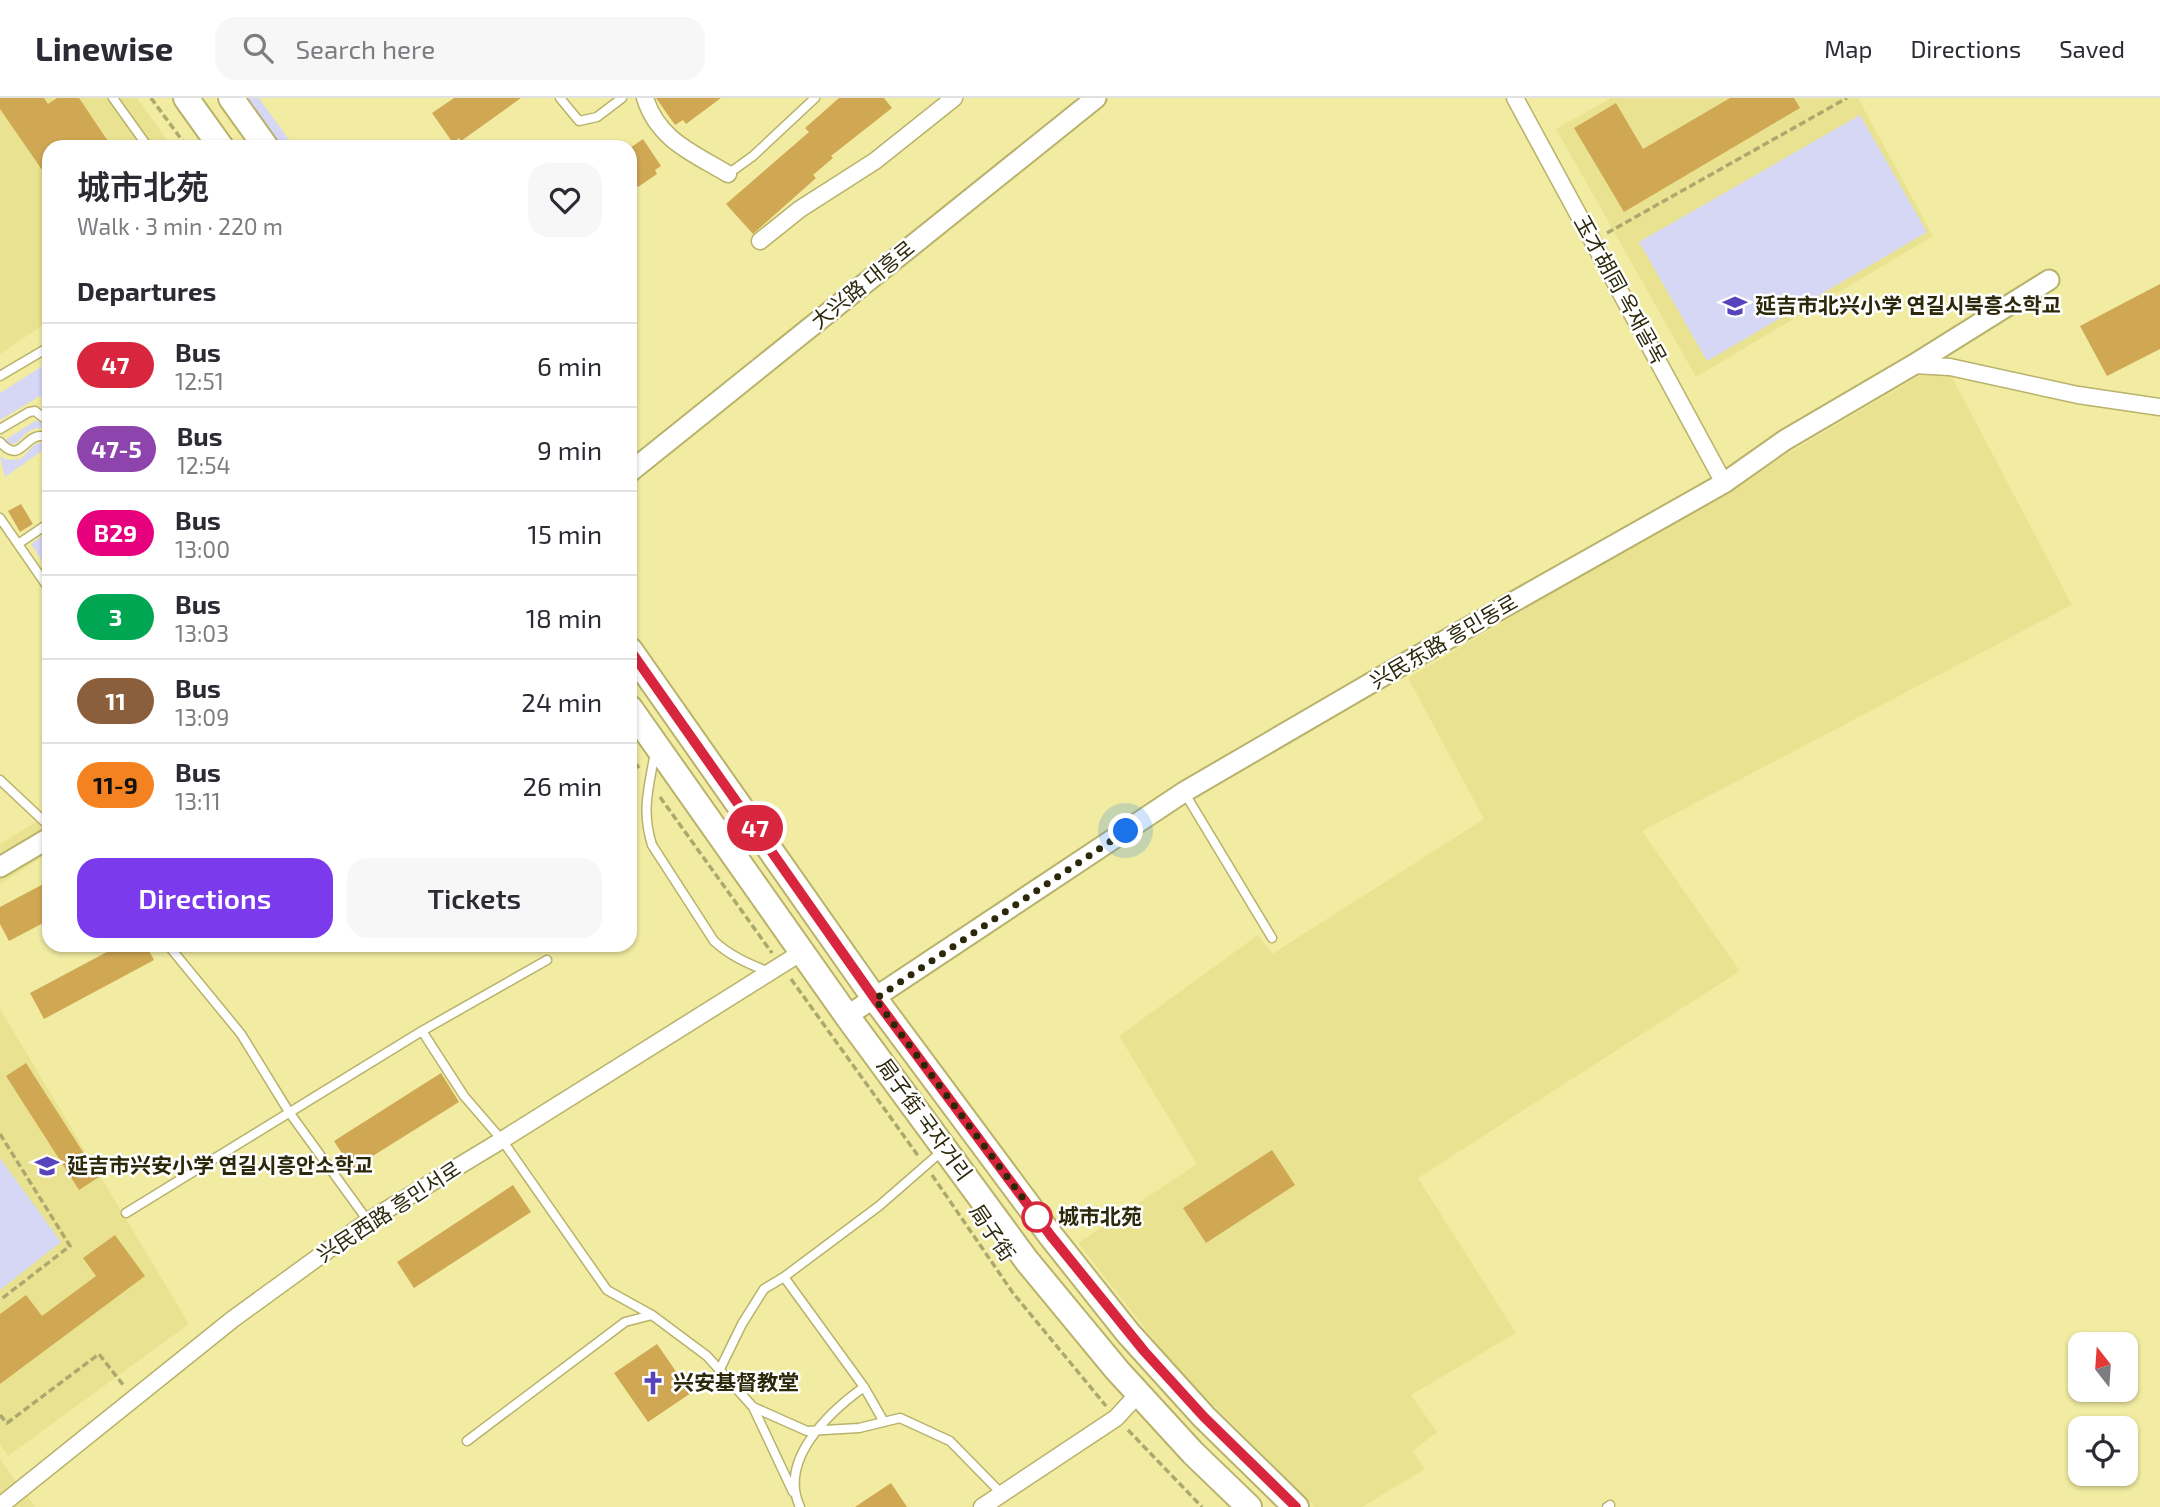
<!DOCTYPE html>
<html lang="en">
<head>
<meta charset="utf-8">
<style>
  body { margin:0; font-family:"Exo 2","Noto Sans SC","Noto Sans KR",sans-serif; background:#f7f7f7; color:#2b2b33; height:100vh; display:flex; flex-direction:column; font-size:26px; white-space:nowrap }
  * { box-sizing:border-box; margin:0 }
  p { font-size:23px; color:#7c7c81 }
  .icon { flex:none; width:38px; height:38px; fill:none; stroke:currentColor; stroke-width:2; stroke-linecap:round; stroke-linejoin:round }
  .map { position:relative; flex:1; overflow:hidden }
  .details { position:absolute; left:42px; top:42px; width:595px; height:812px; display:flex; flex-direction:column; background:#fff; border-radius:21px; box-shadow:0 2px 5px #0004 }
  .details>* { flex:none }
  .badge { padding:0 14px; border-radius:23px; font-size:24px; line-height:46px }
  .needle { width:46px; rotate:343deg }
  .fabs { position:absolute; left:2068px; top:1234px; display:grid; gap:14px }
  .fabs a { display:grid; place-items:center; width:70px; height:70px; border-radius:14px; background:#fff; box-shadow:0 2px 5px #0004; font-size:35px }
  .you { position:absolute; width:35px; height:35px; margin:-18px; border:5px solid #fff; border-radius:50%; background:#1a73e8; box-shadow:0 0 0 10px #1a73e833 }
  .map>.badge { position:absolute; translate:-50% -50%; box-shadow:0 0 0 4px #fff }
  h2 { padding:0 35px; font-size:26px; line-height:63px }
  .round { display:grid; place-items:center; flex:none; width:74px; height:74px; border-radius:21px; background:#f7f7f7 }
  .overview { display:flex; align-items:center; justify-content:space-between; height:119px; padding:0 35px }
  h1 { font-size:33px; font-weight:600; line-height:52px }
  .primary-button { display:flex; gap:14px; margin-top:auto; padding:14px 35px }
  .primary-button a { flex:1; height:80px; border-radius:21px; background:#7c3aed; color:#fff; font-size:28px; font-weight:600; line-height:80px; text-align:center }
  .primary-button a+a { background:#f7f7f7; color:#2b2b33 }
  ul { padding:0; list-style:none }
  li { display:flex; align-items:center; gap:21px; height:84px; padding:0 35px; border-top:2px solid #e1e1e2 }
  li div { flex:1 }
  li b { display:block; font-size:26px }
  li em { font-style:normal }
  li .badge { min-width:77px; font-weight:700; text-align:center }
  header { display:flex; align-items:center; gap:42px; box-sizing:border-box; height:98px; padding:0 35px; background:#fff; border-bottom:2px solid #e1e1e2 }
  header strong { font-size:33px }
  nav { display:flex; gap:38px; margin-inline-start:auto; font-size:24px }
  .search { width:490px; height:63px; background:#f7f7f7; display:flex; align-items:center; gap:18px; box-sizing:border-box; padding:0 24px; border-radius:21px; color:#7c7c81; font-size:26px }
  .map>svg:first-child { display:block }
</style>
</head>
<body>
<header>
<strong>Linewise</strong>
<div class="search"><svg class="icon" aria-label="search" viewBox="0 0 24 24"><circle cx="10" cy="10" r="6"/><path d="M15 15l6 6"/></svg>Search here</div>
<nav><a>Map</a><a>Directions</a><a>Saved</a></nav>
</header>
<div class="map">
<svg width="2160" height="1409" viewBox="0 0 2160 1409">
  <rect width="100%" height="100%" fill="#f1eca2"/>
  <path fill="#e9e391" d="M0 0H137L172 49H49V223L0 256Z
    M1611 0H1858L1933 138 1696 279 1556 31Z
    M1941 265 1953 281 2072 507 1642 733 1740 873 1418 1080 1516 1235 1411 1297 1437 1334 1413 1353 1425 1371 1362 1409H1315L1215 1309 1165 1256 1078 1145 1197 1066 1119 938 1258 837 1272 856 1484 721 1408 580Z
    M49 716V755L0 786V746Z
    M0 911 189 1226 8 1358 0 1346Z
    M0 1361 35 1409H0Z"/>
  <path fill="#d6d7f4" d="M247 0H259L294 49H282Z
    M1860 17 1927 134 1707 263 1639 144Z
    M49 264V312L40 298 0 322V295Z
    M37 322 46 329C40 330 33 330 28 334 19 340 20 347 8 346L5 342Z
    M40 345 49 348 5 379 0 359 9 362 21 361 35 346Z
    M46 435 49 440V462L44 466 31 446Z
    M0 1060 61 1144 0 1192Z"/>
  <path fill="#d0a854" d="M0 0H44L48 6 57 0H79L112 49H49V82L0 11Z
    M454 0H521L461 43 459 40 453 45 432 15Z
    M656 0H721L686 26 683 22 675 27Z
    M839 0H884L892 10 831 58 833 60 813 77 816 80 753 136 726 106 809 34 805 30Z
    M1730 0H1794L1800 10 1624 114 1574 30 1616 5 1643 51Z
    M643 41 661 68 655 72 657 76 638 89 635 86 630 90V50Z
    M2160 186V251L2107 278 2080 228Z
    M21 406 33 426 20 434 8 413Z
    M49 783V822L9 843 0 826V809Z
    M120 847H146L154 862 44 921 30 895Z
    M26 965 99 1079 79 1092 6 978Z
    M441 975 459 1004 352 1071 334 1043Z
    M1272 1052 1295 1087 1206 1145 1183 1110Z
    M513 1087 531 1114 414 1190 397 1164Z
    M115 1137 145 1178 0 1286V1216L26 1197 42 1218 96 1178 83 1160Z
    M657 1246 691 1295 648 1324 614 1275Z
    M891 1385 907 1409H855Z"/>
  <g fill="none" stroke-linecap="round" stroke-linejoin="round">
    <g stroke="#b8b26b" stroke-width="11">
      <path id="service" d="M113 0 148 49
        M560 0 579 23 597 19 622 0
        M728 76 753 58 815 0
        M0 278 49 249
        M0 331 29 314 35 313 49 324
        M0 344C23 370 24 329 49 340
        M0 420 49 491
        M18 446 49 425
        M655 654C649 689 641 712 652 747L714 843C730 858 749 866 769 874
        M0 682 49 728
        M1184 694 1272 840
        M168 847 241 936 289 1014 368 1123
        M422 933 464 998 502 1042 607 1192 652 1217
        M126 1115 422 933 547 862
        M784 1179 864 1289 884 1324
        M720 1271 742 1226 764 1191 784 1179 879 1108 941 1054
        M753 1309 793 1394
        M467 1343 625 1224 652 1217 707 1258 753 1309 807 1333 859 1330 900 1320 950 1343 1002 1396
        M800 1409C778 1362 829 1314 864 1289
        M1607 1409 1610 1407"/>
    </g>
    <g stroke="#b8b26b" stroke-width="19">
      <path id="minor" d="M645 0C658 42 693 55 728 76
        M1515 0 1724 385
        M760 143 800 111 875 63 954 0
        M1913 267 1950 269 2078 297 2160 309
        M0 1408 233 1221 368 1123 502 1042 802 854
        M982 1409 1116 1320 1139 1295"/>
    </g>
    <g stroke="#b8b26b" stroke-width="23">
      <path id="tertiary" d="M630 374 1096 0
        M0 769 49 740
        M847 918 1184 694 1407 564 1724 385 1785 342 1913 267 2049 182"/>
    </g>
    <g stroke="#b8b26b" stroke-width="28">
      <path id="primary" d="M186 0 221 49
        M231 0 266 49
        M630 552 875 901 1051 1138 1128 1235 1204 1319 1296 1409
        M630 610 847 918 1027 1163 1117 1272 1193 1355 1249 1409"/>
    </g>
    <path stroke="#ada96e" stroke-width="3.5" stroke-dasharray="7 3.5" stroke-linecap="butt" d="M151 0 187 49
      M1607 135 1847 0
      M630 658 639 670
      M660 699 772 855
      M791 881 919 1059
      M0 1036 70 1148 0 1202
      M932 1077 1013 1195 1106 1308
      M0 1317 7 1325 99 1256 124 1288
      M1128 1332 1202 1409"/>
    <use href="#service" stroke="#fff" stroke-width="8"/>
    <use href="#minor" stroke="#fff" stroke-width="16"/>
    <use href="#tertiary" stroke="#fff" stroke-width="19"/>
    <use href="#primary" stroke="#fff" stroke-width="24"/>
  </g>
  <g fill="none" stroke-linecap="round" stroke-linejoin="round">
    <g stroke="#fff" stroke-width="16">
      <path id="line" d="M630 552 875 901 1051 1138 1144 1253 1204 1319 1296 1409"/>
    </g>
    <use href="#line" stroke="#d7263d" stroke-width="10"/>
    <path stroke="#2c290b" stroke-width="7" stroke-dasharray="0 12.6" d="M1037 1119 875 901 1126 733"/>
  </g>
  <defs>
    <g id="school-bare" transform="scale(1.89)"><path d="M0-5L7-2L0 1L-7-2ZM-4 1L0 2.5L4 1V4Q0 6-4 4Z" fill="#5744bc" stroke="#fff" stroke-width="2.5" paint-order="stroke"/></g>
    <g id="church-bare" transform="scale(1.89)"><path d="M-1.2-6h2.4v3.5h3.3v2.4h-3.3V6h-2.4V-.1h-3.3v-2.4h3.3Z" fill="#5744bc" stroke="#fff" stroke-width="2.5" paint-order="stroke"/></g>
  </defs>
  <g fill-rule="evenodd">
    <use href="#school-bare" x="1735" y="208"/>
    <use href="#school-bare" x="47" y="1068"/>
    <use href="#church-bare" x="653" y="1285"/>
  </g>
  <circle fill="#fff" stroke="#d7263d" stroke-width="3.5" cx="1037" cy="1119" r="14"/>
  <g text-anchor="middle" stroke-width="5" stroke-linejoin="round" paint-order="stroke">
    <g font-size="21" fill="#2c290b" stroke="#fff">
      <text transform="translate(863 187) rotate(-39)" y="7">大兴路 대흥로</text>
      <text transform="translate(1620 192) rotate(61)" y="7">玉才胡同 옥재골목</text>
      <text transform="translate(1444 544) rotate(-30)" y="7">兴民东路 흥민동로</text>
      <text transform="translate(924 1022) rotate(54)" y="7">局子街 국자거리</text>
      <text transform="translate(389 1114) rotate(-33)" y="7">兴民西路 흥민서로</text>
      <text transform="translate(992 1135) rotate(56)" y="7">局子街</text>
    </g>
    <g font-size="21" font-weight="bold" fill="#2c290b" stroke="#fff" text-anchor="start">
      <text x="1755" y="215">延吉市北兴小学 연길시북흥소학교</text>
      <text x="67" y="1075">延吉市兴安小学 연길시흥안소학교</text>
      <text x="673" y="1292">兴安基督教堂</text>
    </g>
    <g font-size="21" font-weight="bold" fill="#2c290b" stroke="#fff" text-anchor="start">
      <text x="1058" y="1126">城市北苑</text>
    </g>
  </g>
</svg>
<div class="fabs">
<a><svg class="needle" viewBox="-14 -14 28 28"><path d="M0-13l5 13h-10z" fill="#e53935"/><path d="M0 13l5-13h-10z" fill="#7c7c81"/></svg></a>
<a><svg class="icon" aria-label="locate" viewBox="0 0 24 24"><circle cx="12" cy="12" r="6"/><path d="M12 2v4M12 18v4M2 12h4M18 12h4"/></svg></a>
</div>
<div class="you" style="left:1126px;top:733px"></div>
<b class="badge" style="left:755px;top:730px;background:#d7263d;color:#fff">47</b>
<section class="details">
<div class="overview"><div><h1>城市北苑</h1><p>Walk · 3 min · 220 m</p></div><a class="round"><svg class="icon" aria-label="heart" viewBox="0 0 24 24"><path d="M12 20l-8-8c-3-5 5-10 8-4 3-6 11-1 8 4z"/></svg></a></div>
<h2>Departures</h2>
<ul>
<li><span class="badge" style="background:#d7263d;color:#fff">47</span><div><b>Bus</b><p>12:51</p></div><em>6 min</em></li>
<li><span class="badge" style="background:#8e44ad;color:#fff">47-5</span><div><b>Bus</b><p>12:54</p></div><em>9 min</em></li>
<li><span class="badge" style="background:#e6007e;color:#fff">B29</span><div><b>Bus</b><p>13:00</p></div><em>15 min</em></li>
<li><span class="badge" style="background:#00a651;color:#fff">3</span><div><b>Bus</b><p>13:03</p></div><em>18 min</em></li>
<li><span class="badge" style="background:#8b5e3c;color:#fff">11</span><div><b>Bus</b><p>13:09</p></div><em>24 min</em></li>
<li><span class="badge" style="background:#f58220;color:#111">11-9</span><div><b>Bus</b><p>13:11</p></div><em>26 min</em></li>
</ul>
<div class="primary-button"><a>Directions</a><a>Tickets</a></div>
</section>
</div>
</body>
</html>
